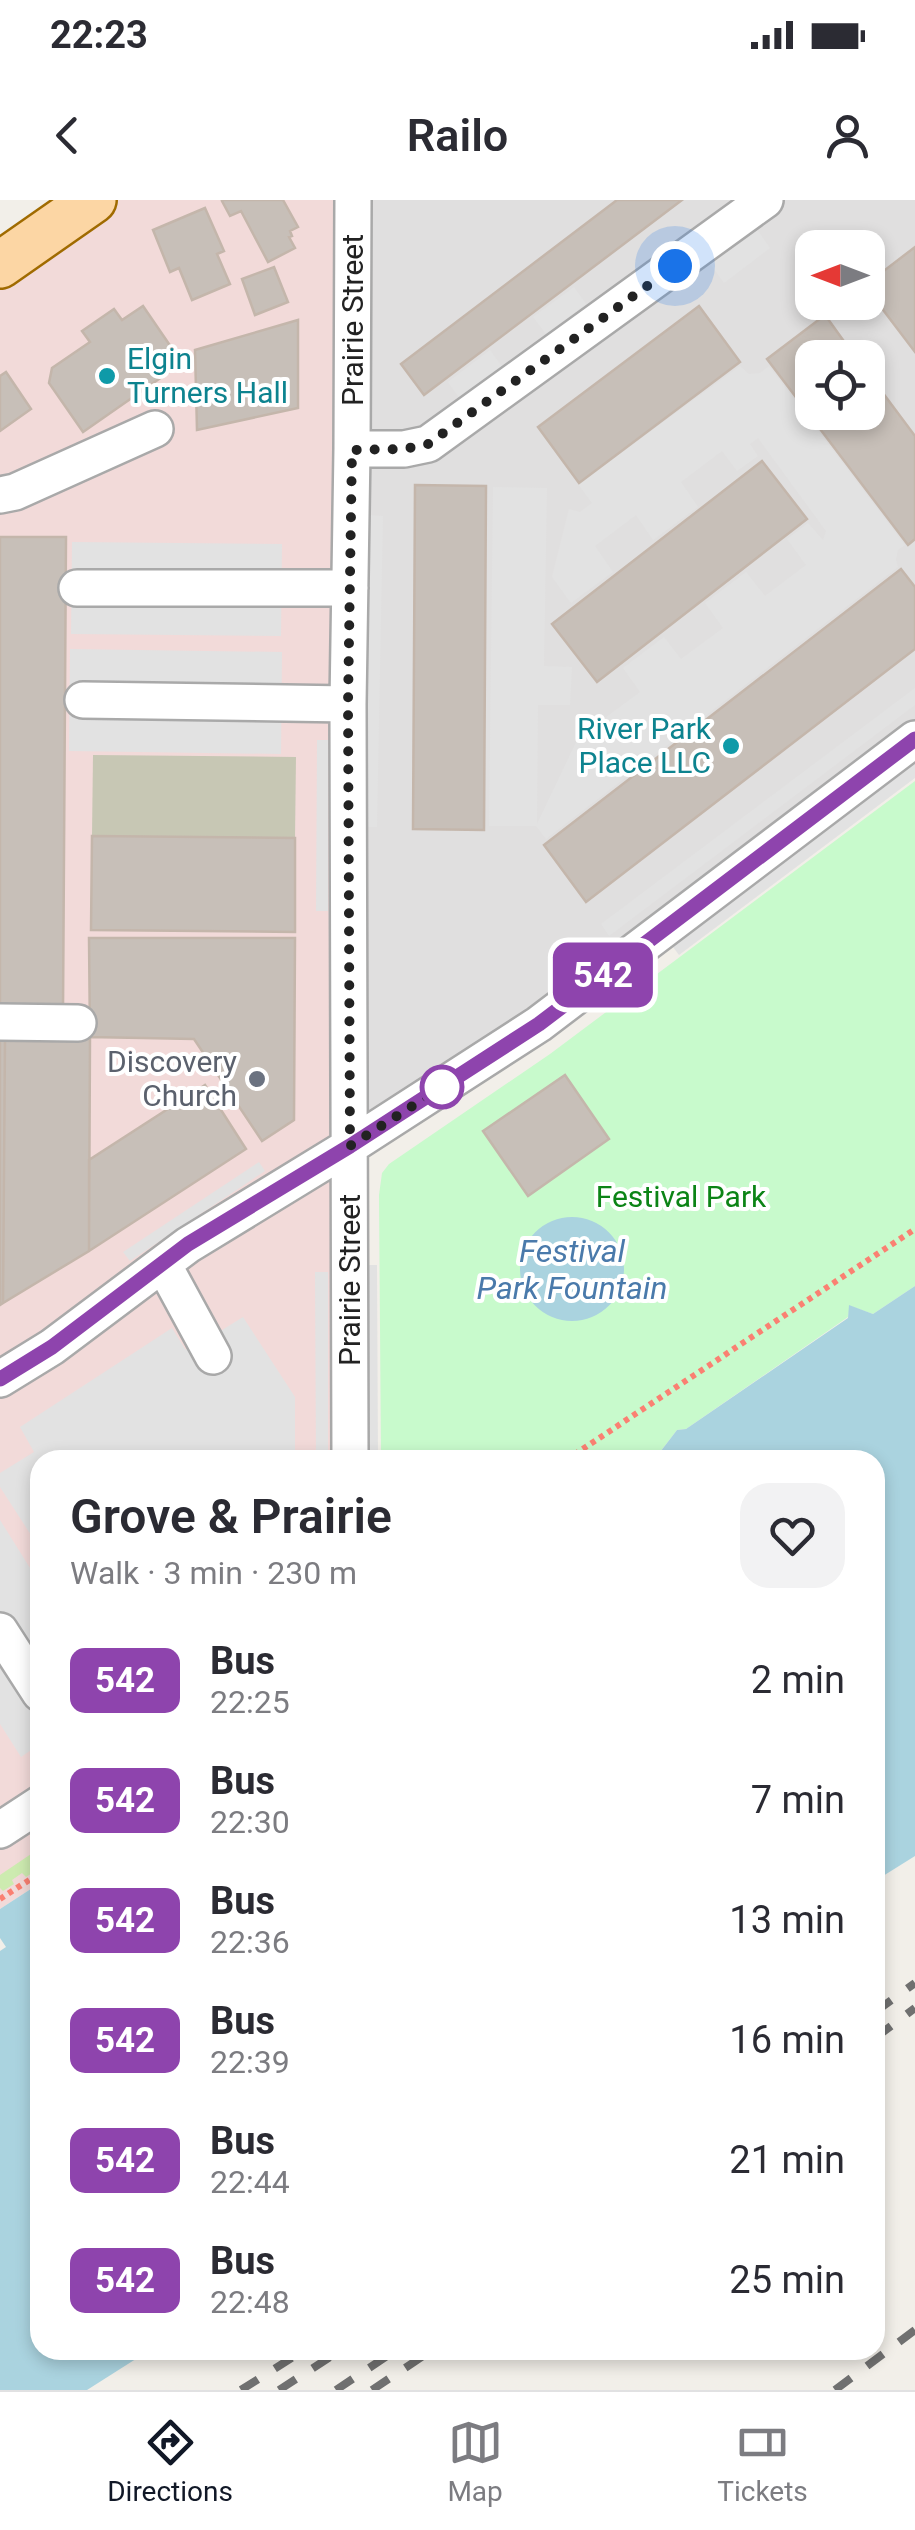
<!DOCTYPE html>
<html lang="en">
<head>
<meta charset="utf-8">
<style>
  body { margin:0; font-family:Roboto,sans-serif; background:#f2f2f3; color:#2b2b33; height:100vh; display:flex; flex-direction:column; font-size:38px; white-space:nowrap }
  * { box-sizing:border-box; margin:0 }
  p { font-size:32px; color:#7c7c81 }
  .icon { flex:none; width:55px; height:55px; fill:none; stroke:currentColor; stroke-width:2; stroke-linecap:round; stroke-linejoin:round }
  .map { position:relative; flex:1; overflow:hidden }
  .drawer { position:absolute; left:30px; top:1250px; width:855px; height:910px; display:flex; flex-direction:column; background:#fff; border-radius:30px; box-shadow:0 5px 15px #0003 }
  .drawer>* { flex:none }
  .badge { padding:0 20px; border-radius:15px; font-size:35px; line-height:65px }
  .needle { width:65px; rotate:270deg }
  .tools { position:absolute; left:795px; top:30px; display:grid; gap:20px }
  .tools a { display:grid; place-items:center; width:90px; height:90px; border-radius:20px; background:#fff; box-shadow:0 5px 15px #0003; font-size:50px }
  .you { position:absolute; width:50px; height:50px; margin:-25px; border:8px solid #fff; border-radius:50%; background:#1a73e8; box-shadow:0 0 0 15px #1a73e833 }
  .map>.badge { position:absolute; translate:-50% -50%; box-shadow:0 0 0 5px #fff }
  .round { display:grid; place-items:center; flex:none; width:105px; height:105px; border-radius:30px; background:#f2f2f3 }
  .summary { display:flex; align-items:center; justify-content:space-between; height:170px; padding:0 40px }
  h1 { font-size:48px; font-weight:600; line-height:75px }
  ul { padding:0; list-style:none }
  li { display:flex; align-items:center; gap:30px; height:120px; padding:0 40px }
  li div { flex:1 }
  li b { display:block; font-size:38px }
  li em { font-style:normal }
  li .badge { min-width:110px; font-weight:700; text-align:center }
  .status { display:flex; justify-content:space-between; align-items:center; height:70px; padding:0 50px; background:#fff; direction:ltr }
  .status svg { height:28px; fill:currentColor }
  header { display:flex; justify-content:space-between; align-items:center; height:130px; padding:0 40px; background:#fff; font-size:45px; font-weight:600 }
  .menu { display:flex; justify-content:space-around; align-items:center; height:140px; border-top:2px solid #e1e1e2; background:#fff; font-size:28px; color:#7c7c81 }
  .menu a { display:grid; justify-items:center; gap:5px }
  .menu .active { color:#111827 }
  .map>svg:first-child { display:block }
</style>
</head>
<body>
<div class="status"><b>22:23</b><svg viewBox="0 0 49 12"><path d="M0 12V9h3v3zM5 12V6h3v6zM10 12V3h3v9zM15 12V0h3v12zM26 1h20v11H26zM47 4h2v5h-2z"/></svg></div>
<header><svg class="icon" aria-label="back" viewBox="0 0 24 24"><path d="M15 5l-7 7 7 7"/></svg>Railo<svg class="icon" aria-label="person" viewBox="0 0 24 24"><circle cx="12" cy="8" r="4"/><path d="M4 21q1-7 8-7t8 7"/></svg></header>
<div class="map">
<svg width="915" height="2190" viewBox="0 0 915 2190">
  <rect width="100%" height="100%" fill="#f2efe9"/>
  <path fill="#e0dfdf" fill-rule="evenodd" d="M353 0H915V539L350 946ZM812 48H868V102H812ZM812 158H868V212H812Z"/>
  <path fill="#f2dad9" d="M93 0H353L350 1260H40V1683L0 1709V65Z"/>
  <path fill="#c7c7b4" d="M93 555 296 557 295 638 92 636Z"/>
  <path fill="#cdebb0" d="M34 1652 40 1660V1668L26 1677 22 1673 12 1680 14 1684 3 1691 0 1688V1675Z"/>
  <path fill="#c8facc" d="M915 581V1086L873 1114 850 1106 848 1117 686 1229 677 1230 654 1260H381L379 995 382 973 389 964 550 854Z"/>
  <path fill="#e2e2e2" d="M756 28 770 48 724 83 709 62Z
    M574 87 586 104 546 134 533 117Z
    M490 150 503 168 460 199 448 182Z
    M740 166 749 174 760 173 769 166 905 345 898 350 896 360 898 367 546 639 536 626H489L493 287 547 288 544 466 572 467 570 505H538L537 624 578 538 640 492 623 468 664 437 681 459 723 428 705 403 746 372 765 396 806 365 787 339 808 323 823 340 826 331 758 238 750 244 758 256 737 271 722 251 681 282 698 307 653 340 636 315 595 346 613 372 571 403 552 377 569 309 580 312 592 303 578 284Z
    M370 315 383 316 377 627H365Z
    M72 342 282 344 281 436 71 434Z
    M70 449 282 452 281 554 69 551Z
    M915 488V505L609 736 601 724Z
    M317 540H328V711H316Z
    M915 560V578L679 755 670 743Z
    M259 962 265 971 130 1061 123 1052Z
    M364 1065H377L378 1260H365Z
    M315 1072H328V1260H316Z
    M243 1117 295 1197V1260H40V1349L0 1287V1273L34 1252 20 1227 172 1128 185 1149 190 1150Z
    M0 1320 40 1384V1544L21 1557 0 1524Z"/>
  <path fill="#aad3df" d="M520 1069a52 52 0 1 1 104 0a52 52 0 1 1-104 0Z
    M915 1086V1656L875 1681V1260H654L677 1230 686 1229 848 1118 849 1105 873 1114Z
    M40 1683V2150H150L87 2190H0V1751L6 1747 0 1738V1709Z"/>
  <path fill="#c7bfb8" stroke="#c4b6ab" stroke-width="2.5" d="M224 0H283L298 27 290 31 292 36 289 37 295 48 268 62 241 11 230 16 222 1Z
    M617 0H682L424 195 401 164Z
    M205 8 224 51 217 54 230 84 192 100 179 68 170 72 153 30Z
    M915 47V152L868 90V83Z
    M274 67 288 102 255 115 242 79Z
    M143 106 182 163 83 232 49 183 52 168 90 142 82 131 114 109 122 120Z
    M699 106 740 162 579 283 538 227Z
    M825 115 856 158H812V212H868V173L915 236V339L908 345 767 159Z
    M298 120V208L197 230 195 150Z
    M6 172 31 209 0 231V176Z
    M762 261 807 319 597 482 552 424Z
    M415 285 486 286 484 630 413 629Z
    M0 337H66L63 812H0Z
    M901 369 915 387V449L586 702 544 645Z
    M92 636 295 638V732L91 730Z
    M89 738H295L294 920 262 941 194 839 90 837Z
    M0 837H5L3 1103 0 1105Z
    M5 837H90L89 1051 3 1103Z
    M565 875 609 939 528 996 483 931Z
    M205 885 246 949 89 1051V960Z"/>
  <g fill="none" stroke-linecap="round" stroke-linejoin="round">
    <g stroke="#a9a9a9" stroke-width="40">
      <path id="minor" d="M352 249H404L428 244 765 0
        M0 295 15 292 155 229
        M77 388H350
        M83 500 348 504
        M0 822 78 823
        M163 1064 213 1156
        M0 1179 52 1147 188 1045 350 946 539 824 915 539
        M350 1260 348 504 352 249 353 0
        M0 1431 40 1493
        M0 1630 40 1604"/>
    </g>
    <g stroke="#a06b00" stroke-width="50">
      <path id="major" d="M0 65 93 0"/>
    </g>
    <path stroke="#fa8072" stroke-width="6" stroke-dasharray="5 5" stroke-linecap="butt" d="M566 1260 915 1029
      M0 1699 40 1673"/>
    <use href="#minor" stroke="#fff" stroke-width="35"/>
    <use href="#major" stroke="#fcd6a4" stroke-width="45"/>
    <path stroke="#707070" stroke-width="8" stroke-dasharray="20 20" stroke-linecap="butt" d="M875 1812 915 1783
      M875 1838 915 1808
      M241 2190 304 2150
      M279 2190 341 2150
      M336 2190 396 2150
      M372 2190 432 2150
      M835 2190 915 2130"/>
  </g>
  <g fill="none" stroke-linecap="round" stroke-linejoin="round">
    <g stroke="#fff" stroke-width="22">
      <path id="line" d="M0 1179 52 1147 188 1044 350 946 539 824 915 539"/>
    </g>
    <use href="#line" stroke="#8e44ad" stroke-width="15"/>
    <path stroke="#222" stroke-width="10" stroke-dasharray="0 18" d="M442 887 350 946 348 504 352 250 404 249 428 244 675 66"/>
  </g>
  <g fill="#0f9aa8" stroke="#fff" stroke-width="4">
    <circle cx="107" cy="176" r="10"/>
    <circle cx="731" cy="546" r="10"/>
  </g>
  <circle fill="#6b7280" stroke="#fff" stroke-width="4" cx="257" cy="879" r="10"/>
  <circle fill="#fff" stroke="#8e44ad" stroke-width="5" cx="442" cy="887" r="20"/>
  <g text-anchor="middle" stroke-width="8" stroke-linejoin="round" paint-order="stroke">
    <g font-size="30" fill="#222" stroke="#fff">
      <text transform="translate(353 120) rotate(-90)" y="10">Prairie Street</text>
      <text transform="translate(350 1080) rotate(-90)" y="10">Prairie Street</text>
    </g>
    <g font-size="30" fill="#0d838f" stroke="#fff" text-anchor="start">
      <text x="127" y="169">Elgin<tspan x="127" dy="34">Turners Hall</tspan></text>
      <text x="711" y="539" text-anchor="end">River Park<tspan x="711" dy="34">Place LLC</tspan></text>
    </g>
    <g font-size="30" fill="#5b616d" stroke="#fff" text-anchor="end">
      <text x="237" y="872">Discovery<tspan x="237" dy="34">Church</tspan></text>
    </g>
    <g font-size="30" fill="#0c8416" stroke="#fff">
      <text x="681" y="1007">Festival Park</text>
    </g>
    <g font-size="32" font-style="italic" fill="#4a7aab" stroke="#fff">
      <text x="572" y="1062">Festival<tspan x="572" dy="37">Park Fountain</tspan></text>
    </g>
  </g>
</svg>
<div class="tools">
<a><svg class="needle" viewBox="-14 -14 28 28"><path d="M0-13l5 13h-10z" fill="#e53935"/><path d="M0 13l5-13h-10z" fill="#7c7c81"/></svg></a>
<a><svg class="icon" aria-label="locate" viewBox="0 0 24 24"><circle cx="12" cy="12" r="6"/><path d="M12 2v4M12 18v4M2 12h4M18 12h4"/></svg></a>
</div>
<div class="you" style="left:675px;top:66px"></div>
<b class="badge" style="left:603px;top:775px;background:#8e44ad;color:#fff">542</b>
<section class="drawer">
<div class="summary"><div><h1>Grove &amp; Prairie</h1><p>Walk · 3 min · 230 m</p></div><a class="round"><svg class="icon" aria-label="heart" viewBox="0 0 24 24"><path d="M12 20l-8-8c-3-5 5-10 8-4 3-6 11-1 8 4z"/></svg></a></div>
<ul>
<li><span class="badge" style="background:#8e44ad;color:#fff">542</span><div><b>Bus</b><p>22:25</p></div><em>2 min</em></li>
<li><span class="badge" style="background:#8e44ad;color:#fff">542</span><div><b>Bus</b><p>22:30</p></div><em>7 min</em></li>
<li><span class="badge" style="background:#8e44ad;color:#fff">542</span><div><b>Bus</b><p>22:36</p></div><em>13 min</em></li>
<li><span class="badge" style="background:#8e44ad;color:#fff">542</span><div><b>Bus</b><p>22:39</p></div><em>16 min</em></li>
<li><span class="badge" style="background:#8e44ad;color:#fff">542</span><div><b>Bus</b><p>22:44</p></div><em>21 min</em></li>
<li><span class="badge" style="background:#8e44ad;color:#fff">542</span><div><b>Bus</b><p>22:48</p></div><em>25 min</em></li>
</ul>
</section>
</div>
<nav class="menu">
<a class="active"><svg class="icon" aria-label="directions" viewBox="0 0 24 24"><path d="M12 3l9 9-9 9-9-9zM9 14v-3h6M13 9l2 2-2 2"/></svg>Directions</a>
<a><svg class="icon" aria-label="map" viewBox="0 0 24 24"><path d="M3 6l6-2 6 2 6-2v14l-6 2-6-2-6 2zM9 4v14M15 6v14"/></svg>Map</a>
<a><svg class="icon" aria-label="tickets" viewBox="0 0 24 24"><path d="M3 7h18v10H3zM15 7v10"/></svg>Tickets</a>
</nav>
</body>
</html>
